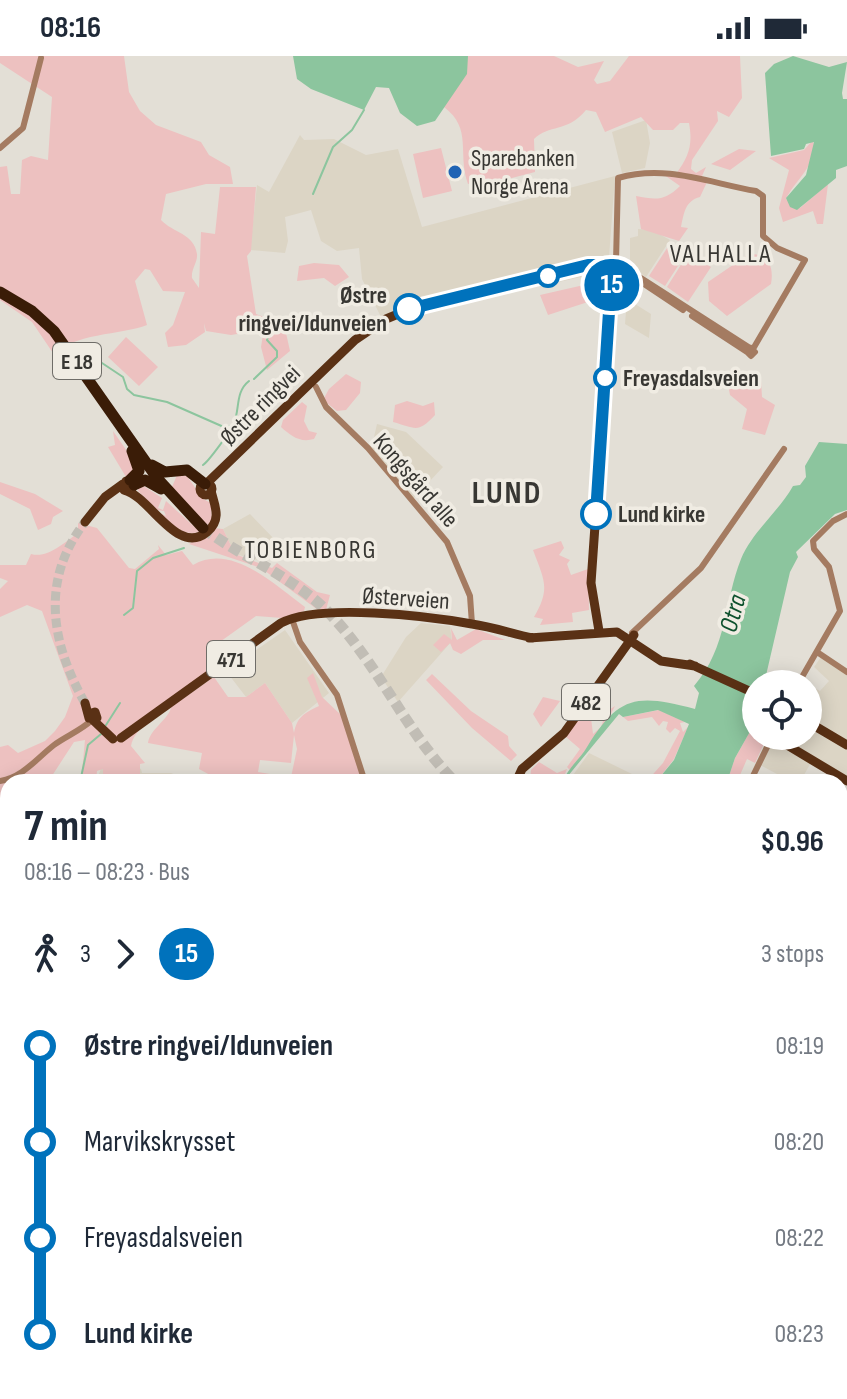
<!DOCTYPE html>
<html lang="en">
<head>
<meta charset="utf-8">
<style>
  body { margin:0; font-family:"Sofia Sans Condensed",sans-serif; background:#f2f2f3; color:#1f2937; height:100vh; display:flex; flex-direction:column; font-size:30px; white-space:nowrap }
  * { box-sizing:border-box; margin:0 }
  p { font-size:26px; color:#747a83 }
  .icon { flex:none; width:44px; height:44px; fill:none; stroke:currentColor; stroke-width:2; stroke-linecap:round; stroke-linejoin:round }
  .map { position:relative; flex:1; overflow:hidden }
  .side { position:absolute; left:0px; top:718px; width:848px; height:626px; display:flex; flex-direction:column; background:#fff; border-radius:24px 24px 0 0; box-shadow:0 4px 20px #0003 }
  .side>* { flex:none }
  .badge { padding:0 16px; border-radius:26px; font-size:28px; line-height:52px }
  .buttons { position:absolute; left:742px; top:614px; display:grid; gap:16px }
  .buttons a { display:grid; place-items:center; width:80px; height:80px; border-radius:50%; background:#fff; box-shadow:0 4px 20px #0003; font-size:40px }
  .map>.badge { position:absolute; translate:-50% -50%; box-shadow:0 0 0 4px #fff }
  .legs { display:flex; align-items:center; gap:12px; height:88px; padding:0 24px; font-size:26px }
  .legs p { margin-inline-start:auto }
  .summary { display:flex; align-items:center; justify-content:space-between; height:136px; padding:0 24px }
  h1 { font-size:44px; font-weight:700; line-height:60px }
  ul { padding:0 24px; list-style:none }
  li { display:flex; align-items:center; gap:28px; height:96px; font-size:30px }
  li i { display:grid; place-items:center; width:12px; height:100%; margin:0 10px; background:currentColor }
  li i::after { content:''; width:20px; height:20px; margin:-10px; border:6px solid; border-radius:50%; background:#fff }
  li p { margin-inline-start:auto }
  li:first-child i { background:linear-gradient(#0000 50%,currentColor 0) }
  li:last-child i { background:linear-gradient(currentColor 50%,#0000 0) }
  .status { display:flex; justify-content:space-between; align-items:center; height:56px; padding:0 40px; background:#fff; direction:ltr }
  .status svg { height:22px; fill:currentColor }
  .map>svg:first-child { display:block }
</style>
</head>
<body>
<div class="status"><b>08:16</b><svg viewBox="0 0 49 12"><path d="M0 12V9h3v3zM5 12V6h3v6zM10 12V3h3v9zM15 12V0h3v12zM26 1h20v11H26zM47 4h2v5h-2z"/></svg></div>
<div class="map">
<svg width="847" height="1343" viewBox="0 0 847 1343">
  <rect width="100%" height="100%" fill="#e3dfd6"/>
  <path fill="#dcd5c5" d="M646 64 650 87 645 112 622 117 612 76Z
    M300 79 304 84 334 83 366 99 398 93 422 171 615 120 608 215 383 265 362 223 359 192 337 195 321 185 311 154 285 161 288 185 285 197 250 194 257 129 269 136Z
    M638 173 652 174 670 184 646 221 630 210V182L638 180Z
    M627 243 651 258 649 282 625 268Z
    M377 368 406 376 443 411 413 443 371 394Z
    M250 458 277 486 261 505 235 498 223 473Z
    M421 567 450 570 452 585 398 646 381 621 406 581Z
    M285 574 329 637 292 667 265 627 246 641 226 615Z
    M821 601 847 614V723L813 703 800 726H792L760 709 770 680H808V628H796L806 627 820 635 829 625 814 611Z
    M107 696 141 713 142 717H171L192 726H96Z
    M589 697 632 718 626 726H568Z
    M840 869 847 873V983L840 978V922L845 913 840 909Z"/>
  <path fill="#edc1c0" d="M0 0H124L129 36 140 55 156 69 201 86 209 99 230 111 233 128H206L166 138 161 164C173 177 194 177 197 198 198 206 191 213 192 222L199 232 201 176 215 178 220 131H256L251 195 247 200 256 258 264 261 248 263 249 276 231 279 206 275 204 267 205 276 186 289 168 291 165 277 173 269 185 236 163 235 150 214 145 213 135 225 147 269C123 279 69 277 55 300L32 266 0 244V111L7 110 11 138H20L22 104 31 100 48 104 52 41 0 7Z
    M468 0H554L578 11 604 5 594 24 597 28 610 25 629 0H740L742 42 729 61 717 55 718 65 692 104 691 113 696 117 706 111 702 120 707 126 700 141C685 145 684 157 681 171L688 172 679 185 641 173 636 140C656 144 665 145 680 130L660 116 676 118C689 100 693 89 689 67H680L673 74H653L641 61 605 76 596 56 586 54C567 77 549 68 534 83L535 116 488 128 481 124 468 128C457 97 473 73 444 51L464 19Z
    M813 84C819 108 795 124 786 143L800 152 828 128 823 168H817L813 155 783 166 779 152 789 114 769 102 804 94Z
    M441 92 452 135 423 142 413 98Z
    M739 93 756 95 730 114 711 108Z
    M671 186 687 196 665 230 649 220Z
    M689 196 711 211 688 246 667 231Z
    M749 198C769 197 774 211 771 228L727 260 709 245 708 226Z
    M314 207 339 209 349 221 335 230 324 222 297 225 299 210Z
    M597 226 594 244 548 259 540 239Z
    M266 260 286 277 290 295 267 314 261 291Z
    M126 281 158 311 139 330 108 301Z
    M737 311 747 326 761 325 762 341 775 349 765 379 742 373 747 353 730 339 727 324Z
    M346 318 361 326 360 337 346 354 337 355 323 344 329 333Z
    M407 345 423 350 434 346 435 359C418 378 415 372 393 366L395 349Z
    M302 346 307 350 304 365 309 375 317 377 314 383C300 387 291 380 281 371L283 364Z
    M113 375 138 411 126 421 108 391 115 389Z
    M177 419 187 420 203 443 211 447 212 465C193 488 177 474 160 457L166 460 164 455 157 454 138 435 139 427 162 442 158 452 163 454 166 445 199 475 172 431Z
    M0 426 35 438 63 455 53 461 51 468 38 474 30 453 0 438Z
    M78 467 97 472 129 512 135 513 159 493 158 489 166 499 182 495 193 509C231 486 275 529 305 551L304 555 282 562 256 560 217 588 227 603 188 639 214 621 228 641H246L265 627 292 667 294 677C297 661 304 657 319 650L307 622 313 617 322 641 342 660 366 726H290L297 693 294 679 291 707 260 704 258 716 270 718 276 726H223L199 713 202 697 148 687C150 673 167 665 171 652 155 662 135 671 131 690L145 707 140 708V726H103V713L97 715 96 726H81L85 684 74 686 48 726H8V773L0 772V691L8 689 18 697 45 685 55 675 65 661 73 640 42 555 27 549 0 561V533L8 525 0 522V509H26L31 498C48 503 66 485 78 477Z
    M213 472 223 473 235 498 272 512 277 507 317 536 330 539 326 554H318L261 512 189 488Z
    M561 485 564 492 559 499 570 504 567 508 571 519 588 513 589 554 572 557 573 566 540 569 543 563 534 561C551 532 544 524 533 494Z
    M451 572 457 584 476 573 505 584H483L461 598 453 594 450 587 441 596 433 589 444 578 452 584Z
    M432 618 471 655 508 680 509 690 517 699 511 705 472 672 426 624Z
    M543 641 560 645 541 671 533 658Z
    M615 650 602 675 570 714 567 711 580 693 566 681 578 658 591 662 593 678 601 671 606 656Z
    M659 654 685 666 680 667 683 676 688 671 674 703 656 726H646L663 707 680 675 675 672 670 677 666 673 668 666 663 665 659 670 652 661 628 665 623 661Z
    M752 672 756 680 767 681 755 707 747 703 737 726H727L735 702Z
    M539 706 557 717 567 713 562 726H530L531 714Z
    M8 805V935L0 937V806Z
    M8 960V1036L4 1033 0 1037 1 962Z
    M840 996 847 1001V1343H57L62 1336H840Z"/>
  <path fill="#8cc59e" d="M293 0H468L467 18 435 65 417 70 400 57 389 32 376 31 364 54 311 33 297 23Z
    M793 0 829 11 847 6 842 37 843 43H847V110L836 114V122L797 154 790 151 786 142 806 119 814 86 806 88 804 93 771 100 765 17 774 8Z
    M819 386 847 388V454L835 458 796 496 798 501 790 516 764 628H756L752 672 735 702 727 726H656L674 704 689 668 658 654 623 661 619 658 563 726C567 713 580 703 587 691 619 639 637 638 695 653L699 637 694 630C728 591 724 545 741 503 752 476 779 455 793 430L800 429 806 421 805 410Z
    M18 1336H90L86 1343H14Z"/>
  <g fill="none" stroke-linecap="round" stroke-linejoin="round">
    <path stroke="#8cc59e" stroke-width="2" d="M313 138 333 91 352 74 364 54
      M96 303 123 321 127 333 134 339 167 346 226 372 234 368
      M254 323 277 301V295L267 284 273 264 267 259
      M203 409C208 406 231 375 234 367 240 353 235 336 249 325
      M124 559 133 552 137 515 153 502 184 492
      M106 669 120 647
      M80 726 88 689 101 678
      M840 1287 847 1284
      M785 1336 791 1343"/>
    <path stroke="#c1bdb5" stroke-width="9" stroke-dasharray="9 4.5" stroke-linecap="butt" d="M85 647C51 587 40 524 85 466"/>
    <path stroke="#c1bdb5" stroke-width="11" stroke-dasharray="11 5.5" stroke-linecap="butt" d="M203 472C244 503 293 520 330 558 378 608 406 676 455 726
      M840 1010H847"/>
    <path stroke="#a47b61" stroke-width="6" d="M0 92 23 72 41 2
      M626 216 683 254
      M692 260 747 296
      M750 292 616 206 618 122C666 108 709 127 756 135L763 140V180L777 192 805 204 753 293
      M751 292 755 296 751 300 747 296Z
      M316 331 326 351 368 392 447 486 470 540 472 568
      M292 563 300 586 337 639 365 726
      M632 577 701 512 784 393
      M817 596 847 616
      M798 628 840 555 829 511 814 493 813 485 833 465 847 458
      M0 725C23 721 36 703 54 689 66 680 80 675 92 664
      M750 726 772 681"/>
    <path stroke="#5a3115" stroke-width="9" d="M200 433a6 6 0 1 1 12 0a6 6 0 1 1-12 0Z
      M206 428 355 284 386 263 415 251 600 205 616 206 612 228
      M131 435 134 428 126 425 124 434C150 440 177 501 207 476 222 464 215 450 211 435
      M85 466 105 441 123 428
      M599 575 591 527 612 225
      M529 582 617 576 661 605 695 610
      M690 608 756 638
      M85 647 89 662H97L95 656 89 658
      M93 664 113 683
      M808 666 847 689
      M772 680 847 725
      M121 682 281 567C319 547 428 560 472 568 493 571 513 578 533 582
      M516 726 522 713 564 677 634 579
      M840 882 847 871
      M9 1343 12 1336"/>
    <path stroke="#3a1c07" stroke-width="11" d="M0 236 32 255 54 275 157 422 203 472
      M152 409 165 416 187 414 205 428
      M130 424 139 415 132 395
      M134 429 145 424 161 433"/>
  </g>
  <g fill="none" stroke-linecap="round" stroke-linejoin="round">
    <g stroke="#fff" stroke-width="18">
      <path id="line-1" d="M409 253 588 209H612L596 458"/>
    </g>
    <use href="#line-1" stroke="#0072bc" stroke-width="12"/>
  </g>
  <circle fill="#2063b4" stroke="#f0ece3" stroke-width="3" cx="455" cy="116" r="8"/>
  <g fill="#fff" stroke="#0072bc" stroke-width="4">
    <circle cx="548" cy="220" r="10"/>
    <circle cx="409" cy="253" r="14"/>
    <circle cx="605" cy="322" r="10"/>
    <circle cx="596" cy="458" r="14"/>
  </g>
  <g text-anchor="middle" stroke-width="7" stroke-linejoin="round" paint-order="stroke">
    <g fill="#f0ece3" stroke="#6f6d68" stroke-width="2">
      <rect x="53" y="287" width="48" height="36" rx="6"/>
      <rect x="207" y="585" width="48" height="36" rx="6"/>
      <rect x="562" y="628" width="48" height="36" rx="6"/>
    </g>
    <g font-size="22" font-weight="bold" fill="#383733">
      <text x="77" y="313">E 18</text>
      <text x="231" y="611">471</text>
      <text x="586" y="654">482</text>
    </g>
    <g font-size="24" fill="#383733" stroke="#f0ece3" text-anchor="start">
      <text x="471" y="110">Sparebanken<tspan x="471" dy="28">Norge Arena</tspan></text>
    </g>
    <g font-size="24" font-weight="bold" fill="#383733" stroke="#f0ece3" text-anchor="start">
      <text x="387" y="247" text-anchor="end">Østre<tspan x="387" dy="28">ringvei/Idunveien</tspan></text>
      <text x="623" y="330">Freyasdalsveien</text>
      <text x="618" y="466">Lund kirke</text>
    </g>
    <g font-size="24" fill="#383733" stroke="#f0ece3">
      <text transform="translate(260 349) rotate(-45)" y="8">Østre ringvei</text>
      <text transform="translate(416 424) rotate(49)" y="8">Kongsgård alle</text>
      <text transform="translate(406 542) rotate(4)" y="8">Østerveien</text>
    </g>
    <g font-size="26" letter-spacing="2" fill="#383733" stroke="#f0ece3">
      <text x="721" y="206">VALHALLA</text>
      <text x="311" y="502">TOBIENBORG</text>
    </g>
    <g font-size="26" font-style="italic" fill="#0e512d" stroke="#f0ece3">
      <text transform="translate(732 557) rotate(-74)" y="9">Otra</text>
    </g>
    <g font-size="32" font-weight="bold" letter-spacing="2" fill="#383733" stroke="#f0ece3">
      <text x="507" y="447">LUND</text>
    </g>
  </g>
</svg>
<div class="buttons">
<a><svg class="icon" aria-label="locate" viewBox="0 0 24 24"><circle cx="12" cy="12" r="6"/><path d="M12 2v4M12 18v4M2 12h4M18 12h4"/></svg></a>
</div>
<b class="badge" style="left:612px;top:229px;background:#0072bc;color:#fff">15</b>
<section class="side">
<div class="summary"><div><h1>7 min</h1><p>08:16 – 08:23 · Bus</p></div><b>$0.96</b></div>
<div class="legs"><svg class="icon" aria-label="walk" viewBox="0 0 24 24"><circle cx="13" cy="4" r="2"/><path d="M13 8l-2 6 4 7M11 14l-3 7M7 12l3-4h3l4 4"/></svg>3<svg class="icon" aria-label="forward" viewBox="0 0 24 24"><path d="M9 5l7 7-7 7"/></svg><b class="badge" style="background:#0072bc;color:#fff">15</b><p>3 stops</p></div>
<ul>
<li><i style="color:#0072bc"></i><b>Østre ringvei/Idunveien</b><p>08:19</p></li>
<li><i style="color:#0072bc"></i><span>Marvikskrysset</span><p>08:20</p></li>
<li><i style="color:#0072bc"></i><span>Freyasdalsveien</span><p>08:22</p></li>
<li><i style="color:#0072bc"></i><b>Lund kirke</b><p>08:23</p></li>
</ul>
</section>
</div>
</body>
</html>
